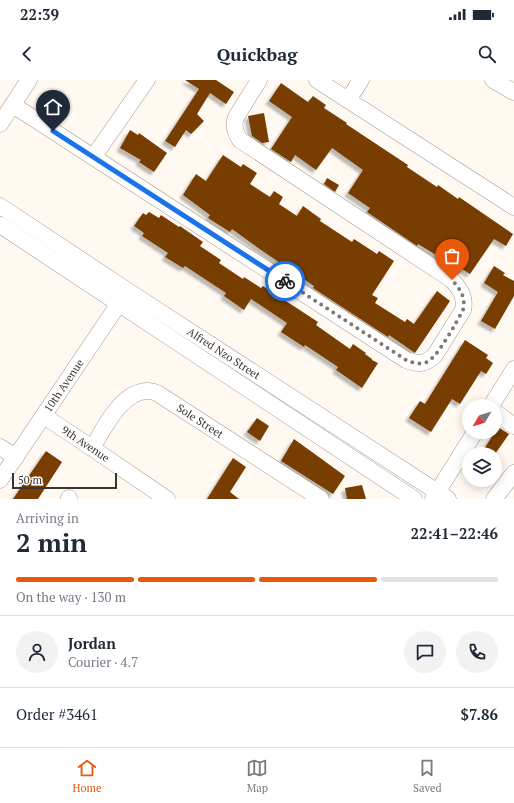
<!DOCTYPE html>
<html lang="en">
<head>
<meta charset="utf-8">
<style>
	:root { --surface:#fff; --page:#f2f2f3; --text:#1f2937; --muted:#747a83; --line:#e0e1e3; --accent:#ea580c }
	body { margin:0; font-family:"PT Serif",serif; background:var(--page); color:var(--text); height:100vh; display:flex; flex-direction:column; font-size:15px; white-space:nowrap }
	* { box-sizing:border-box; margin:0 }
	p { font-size:13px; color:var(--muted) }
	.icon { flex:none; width:22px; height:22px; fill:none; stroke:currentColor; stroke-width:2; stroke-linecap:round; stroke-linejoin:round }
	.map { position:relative; height:419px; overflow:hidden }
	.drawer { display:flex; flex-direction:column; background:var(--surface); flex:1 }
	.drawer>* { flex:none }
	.needle { width:26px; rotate:232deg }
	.tools { position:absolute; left:462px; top:319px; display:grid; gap:8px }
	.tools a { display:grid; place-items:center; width:40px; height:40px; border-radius:50%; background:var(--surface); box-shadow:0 2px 10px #0003; font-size:20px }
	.scale { position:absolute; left:12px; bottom:10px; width:105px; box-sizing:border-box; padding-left:4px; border:2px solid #38342f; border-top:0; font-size:11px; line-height:14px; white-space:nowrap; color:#38342f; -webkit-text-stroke:3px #fff; paint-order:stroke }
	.pin { position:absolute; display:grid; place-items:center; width:34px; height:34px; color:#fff; margin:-41px -17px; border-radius:50% 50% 50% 0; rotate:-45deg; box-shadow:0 0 4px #0007 }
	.pin .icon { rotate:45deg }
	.courier { position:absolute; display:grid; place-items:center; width:40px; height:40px; margin:-20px; border:3px solid #1a73e8; border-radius:50%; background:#fff; color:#222; box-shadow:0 1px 5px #0007 }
	.overview em { font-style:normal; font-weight:600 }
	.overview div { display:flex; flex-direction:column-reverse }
	.overview { display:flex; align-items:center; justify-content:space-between; height:68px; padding:0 16px }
	h1 { font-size:26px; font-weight:600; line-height:30px }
	.bar { display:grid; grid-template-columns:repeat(4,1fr); gap:6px 4px; align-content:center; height:48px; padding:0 16px }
	.bar i { height:5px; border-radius:3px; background:var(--line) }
	.bar .active { background:var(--accent) }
	.bar p { grid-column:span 4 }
	.line { display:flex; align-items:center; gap:10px; padding:0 16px; border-top:1px solid var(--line) }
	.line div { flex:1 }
	.round { display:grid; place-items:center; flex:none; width:42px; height:42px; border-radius:21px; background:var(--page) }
	.status { display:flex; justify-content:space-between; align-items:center; height:28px; padding:0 20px; background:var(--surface); direction:ltr }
	.status svg { height:11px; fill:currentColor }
	header { display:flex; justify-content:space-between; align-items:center; height:52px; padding:0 16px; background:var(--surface); font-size:18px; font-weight:600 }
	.menu { display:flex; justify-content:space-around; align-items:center; height:56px; border-top:1px solid var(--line); background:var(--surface); font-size:11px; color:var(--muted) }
	.menu a { display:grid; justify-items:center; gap:2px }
	.menu .active { color:var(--accent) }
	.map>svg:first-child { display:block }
</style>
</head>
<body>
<div class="status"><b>22:39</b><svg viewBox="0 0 49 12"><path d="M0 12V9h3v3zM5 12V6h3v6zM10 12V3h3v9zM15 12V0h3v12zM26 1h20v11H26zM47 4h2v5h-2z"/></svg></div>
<header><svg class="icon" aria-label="back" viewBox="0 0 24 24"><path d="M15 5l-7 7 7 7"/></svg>Quickbag<svg class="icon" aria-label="search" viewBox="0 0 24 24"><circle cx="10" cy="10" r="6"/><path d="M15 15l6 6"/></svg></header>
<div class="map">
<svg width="514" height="419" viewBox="0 0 514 419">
	<defs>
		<filter id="shadow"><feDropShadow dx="-3.5" dy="3.5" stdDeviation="1" flood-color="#0004"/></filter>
	</defs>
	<rect width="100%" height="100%" fill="#fff9f2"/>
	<path fill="#783c00" filter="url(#shadow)" d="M185 0H216L234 12 226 24 210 13 197 34 204 41 191 54 186 50 175 67 165 61 199 9Z
		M281 3 308 22 313 16 326 25 324 28 347 43 346 44 408 85 407 87 437 107 438 105 458 119 459 117 513 154 506 166 494 159 470 194 462 189 459 193 444 183 446 181 418 164 417 166 367 132 370 128 348 113 363 90 332 68 316 90 295 75 291 82 271 69 292 37 269 21Z
		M264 33 269 62 262 63 252 56 248 36Z
		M130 50 138 55 139 53 167 73 154 92 139 82 141 80 120 68Z
		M223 75 241 87 243 84 257 93 250 104 270 117 274 111 283 117 279 124 297 136 303 126 321 139 320 141 352 162 354 159 377 174 379 171 394 181 372 215 378 218 375 223 405 242 407 239 414 244 437 211 450 221 415 273 389 255 388 257 313 208 314 206 261 170 232 149 230 152 208 138 210 135 183 115 196 94 206 101Z
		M327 98 339 105 335 112 324 104Z
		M149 132 159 138 161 135 179 147 180 146 203 162 200 166 221 180 219 183 243 199 244 197 261 208 263 206 318 242 316 245 350 269 353 264 366 273 365 274 372 279V280L378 283 362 308 336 290 338 287 305 265 304 267 281 252 287 243 251 219 244 230 224 216 226 213 185 186 183 188 165 177 168 173 142 156 144 153 134 146 143 133 146 135Z
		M494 186 505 193 503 195 514 201V216L495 249 481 241 498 212 484 203Z
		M465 260 488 275 486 278 493 283 486 294 481 291 460 324 452 319 431 352 409 338 420 321 425 324Z
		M257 338 269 346 260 361 247 352Z
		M498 347 509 354 495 374H481Z
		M294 359 345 396 333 414 281 381Z
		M46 371 62 382 38 419H13Z
		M233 378 246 387 230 412 239 419H207Z
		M362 405 366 419H347L345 408Z"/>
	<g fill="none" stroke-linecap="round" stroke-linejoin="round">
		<defs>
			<g id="minor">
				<path d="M317 0 514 127"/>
				<path d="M493 0 514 12"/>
				<path d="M348 20 361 0"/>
				<path d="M13 25 406 280C418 285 426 284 435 275L463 230C466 217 460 209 452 200L240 60C235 52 233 46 236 37L259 0"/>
				<path d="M0 44 29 0"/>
				<path d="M94 76 147 0"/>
				<path id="s1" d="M0 126 128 211 448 419"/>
				<path d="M0 145 414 419"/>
				<path d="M491 326 514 289"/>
				<path d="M495 332 514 346"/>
				<path id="s2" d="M44 336 92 368 167 419"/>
				<path d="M0 367 16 377"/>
				<path id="s3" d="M92 368C104 349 121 311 148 311 151 311 155 312 157 313L321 419"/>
				<path id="s4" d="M0 400 124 216"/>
				<path d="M69 419V418"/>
				<path d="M433 419 475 352"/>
				<path d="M494 419 514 393"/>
			</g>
		</defs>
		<use href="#minor" stroke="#a49b90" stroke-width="17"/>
		<use href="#minor" stroke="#fff" stroke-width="16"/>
	</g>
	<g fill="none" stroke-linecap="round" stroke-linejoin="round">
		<path stroke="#7e7973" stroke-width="4" stroke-dasharray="0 7.2" d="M285 201 406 280C413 283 420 285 427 282 438 277 457 241 463 230 466 217 460 209 452 200"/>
		<path stroke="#1a73e8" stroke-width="5" d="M53 51 285 201"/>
	</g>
	<g text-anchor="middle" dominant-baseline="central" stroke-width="4" stroke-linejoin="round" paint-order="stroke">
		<g font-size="11" fill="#38342f" stroke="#fff">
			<text stroke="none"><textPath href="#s1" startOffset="268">Alfred Nzo Street</textPath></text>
			<text stroke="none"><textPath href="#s4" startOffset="114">10th Avenue</textPath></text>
			<text stroke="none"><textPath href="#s3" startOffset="144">Sole Street</textPath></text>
			<text stroke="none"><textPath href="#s2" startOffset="50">9th Avenue</textPath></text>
		</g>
	</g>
</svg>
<div class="tools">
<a><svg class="needle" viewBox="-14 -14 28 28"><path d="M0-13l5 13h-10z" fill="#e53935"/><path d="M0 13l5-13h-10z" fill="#747a83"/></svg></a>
<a><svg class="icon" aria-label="layers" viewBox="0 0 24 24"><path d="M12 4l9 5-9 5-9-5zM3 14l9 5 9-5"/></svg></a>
</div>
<div class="scale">50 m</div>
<div class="pin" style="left:452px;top:200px;background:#ea580c"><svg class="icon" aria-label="bag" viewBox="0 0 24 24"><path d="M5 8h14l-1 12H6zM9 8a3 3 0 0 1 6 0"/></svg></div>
<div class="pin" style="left:53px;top:51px;background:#1f2937"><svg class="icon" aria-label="home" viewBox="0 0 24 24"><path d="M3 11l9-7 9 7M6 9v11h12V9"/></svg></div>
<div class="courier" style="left:285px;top:201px"><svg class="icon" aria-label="bike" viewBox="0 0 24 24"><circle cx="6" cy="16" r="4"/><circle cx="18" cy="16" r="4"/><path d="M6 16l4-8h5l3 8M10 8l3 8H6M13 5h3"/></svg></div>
</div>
<section class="drawer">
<div class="overview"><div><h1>2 min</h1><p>Arriving in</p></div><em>22:41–22:46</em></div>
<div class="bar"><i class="active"></i><i class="active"></i><i class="active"></i><i></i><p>On the way · 130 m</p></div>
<div class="line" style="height:72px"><a class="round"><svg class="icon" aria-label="person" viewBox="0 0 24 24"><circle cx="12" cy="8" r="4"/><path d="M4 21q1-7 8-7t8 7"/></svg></a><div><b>Jordan</b><p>Courier · 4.7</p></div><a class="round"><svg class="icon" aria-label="chat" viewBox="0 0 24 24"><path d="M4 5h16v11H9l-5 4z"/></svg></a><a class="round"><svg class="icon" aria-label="phone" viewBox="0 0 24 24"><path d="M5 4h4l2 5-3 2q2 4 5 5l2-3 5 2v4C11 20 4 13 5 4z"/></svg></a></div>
<div class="line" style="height:52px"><div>Order #3461</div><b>$7.86</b></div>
</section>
<nav class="menu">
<a class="active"><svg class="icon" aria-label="home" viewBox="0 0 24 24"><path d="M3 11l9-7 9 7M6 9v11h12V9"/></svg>Home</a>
<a><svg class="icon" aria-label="map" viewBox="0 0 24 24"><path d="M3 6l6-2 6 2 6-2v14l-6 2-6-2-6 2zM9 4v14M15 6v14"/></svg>Map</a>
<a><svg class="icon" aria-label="saved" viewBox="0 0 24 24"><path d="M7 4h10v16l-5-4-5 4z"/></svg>Saved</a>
</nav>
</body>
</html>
